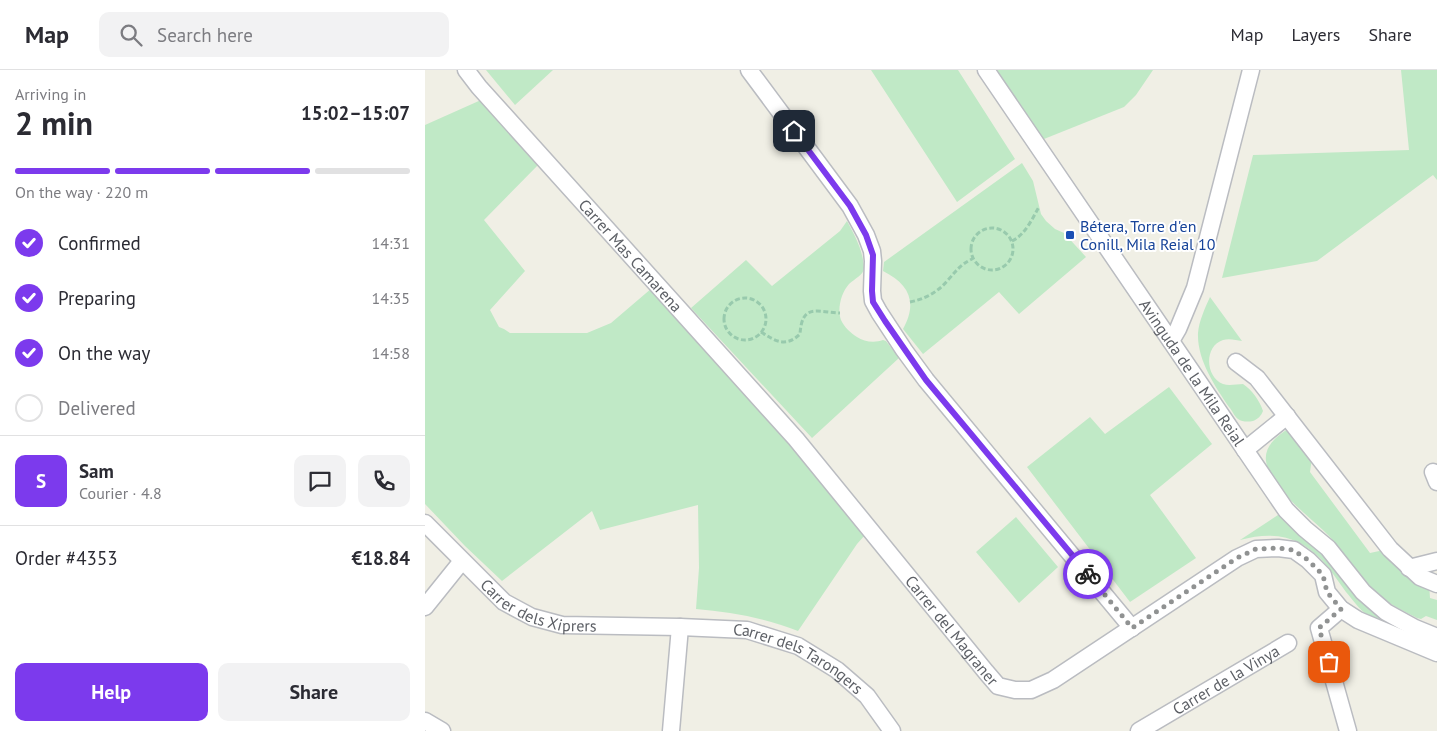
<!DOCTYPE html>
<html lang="en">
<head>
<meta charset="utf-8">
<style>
	:root { --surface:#fff; --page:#f2f2f3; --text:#2b2b33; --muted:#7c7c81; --line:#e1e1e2; --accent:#7c3aed }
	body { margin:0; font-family:"PT Sans",sans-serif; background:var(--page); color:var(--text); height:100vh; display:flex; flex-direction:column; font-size:19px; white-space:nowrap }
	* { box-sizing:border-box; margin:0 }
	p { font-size:16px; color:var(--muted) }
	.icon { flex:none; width:28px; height:28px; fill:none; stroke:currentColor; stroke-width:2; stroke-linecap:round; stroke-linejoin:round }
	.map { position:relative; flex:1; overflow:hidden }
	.details { display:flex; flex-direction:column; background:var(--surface); width:425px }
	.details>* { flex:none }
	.pin { position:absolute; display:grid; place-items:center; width:42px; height:42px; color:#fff; margin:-21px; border-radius:10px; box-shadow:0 2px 8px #0006 }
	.courier { position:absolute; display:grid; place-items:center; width:50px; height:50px; margin:-25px; border:4px solid #7c3aed; border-radius:50%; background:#fff; color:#222; box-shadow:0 1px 6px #0007 }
	.headline em { font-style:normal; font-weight:700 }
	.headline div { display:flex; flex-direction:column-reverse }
	.headline { display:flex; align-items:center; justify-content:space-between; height:85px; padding:0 15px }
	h1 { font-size:32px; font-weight:700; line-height:38px }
	.bar { display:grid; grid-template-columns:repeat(4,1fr); gap:8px 5px; align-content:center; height:60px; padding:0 15px }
	.bar i { height:6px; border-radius:4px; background:var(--line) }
	.bar .selected { background:var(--accent) }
	.bar p { grid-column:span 4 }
	.line { display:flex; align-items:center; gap:12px; padding:0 15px; border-top:1px solid var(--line) }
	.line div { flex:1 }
	.round { display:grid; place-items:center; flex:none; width:52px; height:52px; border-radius:10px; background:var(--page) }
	ol { padding:0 15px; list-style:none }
	li { display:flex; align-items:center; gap:15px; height:55px }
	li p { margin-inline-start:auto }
	li .icon { padding:5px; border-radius:50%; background:var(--accent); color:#fff; stroke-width:4 }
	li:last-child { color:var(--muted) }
	li i { width:28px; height:28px; border:2px solid var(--line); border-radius:50% }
	.button { display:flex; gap:10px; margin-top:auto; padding:10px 15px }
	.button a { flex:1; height:58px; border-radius:10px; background:var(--accent); color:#fff; font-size:20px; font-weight:700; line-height:58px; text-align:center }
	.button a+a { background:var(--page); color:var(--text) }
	header { display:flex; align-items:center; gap:30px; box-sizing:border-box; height:70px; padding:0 25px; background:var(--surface); border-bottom:1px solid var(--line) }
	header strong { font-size:24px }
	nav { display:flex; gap:28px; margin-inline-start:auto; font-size:18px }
	.search { width:350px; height:45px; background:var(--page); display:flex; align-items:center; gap:12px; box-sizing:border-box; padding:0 18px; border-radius:10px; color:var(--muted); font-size:19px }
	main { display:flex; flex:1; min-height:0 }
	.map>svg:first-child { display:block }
</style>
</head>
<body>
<header>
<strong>Map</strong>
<div class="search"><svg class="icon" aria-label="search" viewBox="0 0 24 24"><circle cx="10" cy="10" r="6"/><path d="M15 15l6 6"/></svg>Search here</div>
<nav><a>Map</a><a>Layers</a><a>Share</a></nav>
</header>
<main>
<section class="details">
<div class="headline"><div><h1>2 min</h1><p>Arriving in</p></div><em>15:02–15:07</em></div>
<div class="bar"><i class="selected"></i><i class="selected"></i><i class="selected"></i><i></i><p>On the way · 220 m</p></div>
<ol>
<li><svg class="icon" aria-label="check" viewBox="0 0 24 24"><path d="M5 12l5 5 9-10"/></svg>Confirmed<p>14:31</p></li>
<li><svg class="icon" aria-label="check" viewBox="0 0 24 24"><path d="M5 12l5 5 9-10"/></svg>Preparing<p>14:35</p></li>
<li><svg class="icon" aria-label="check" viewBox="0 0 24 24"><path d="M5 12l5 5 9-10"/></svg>On the way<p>14:58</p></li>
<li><i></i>Delivered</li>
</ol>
<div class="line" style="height:90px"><b class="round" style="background:var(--accent);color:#fff">S</b><div><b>Sam</b><p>Courier · 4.8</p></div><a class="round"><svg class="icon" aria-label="chat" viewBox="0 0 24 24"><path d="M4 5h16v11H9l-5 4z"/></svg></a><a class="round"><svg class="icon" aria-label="phone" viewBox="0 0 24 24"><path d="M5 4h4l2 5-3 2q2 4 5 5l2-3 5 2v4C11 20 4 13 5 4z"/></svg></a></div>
<div class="line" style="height:65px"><div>Order #4353</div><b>€18.84</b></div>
<div class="button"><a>Help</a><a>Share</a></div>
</section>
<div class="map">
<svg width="1012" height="661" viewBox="0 0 1012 661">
	<rect width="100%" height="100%" fill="#f0efe5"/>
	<path fill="#c0e9c6" d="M61 0H128L90 35Z
		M446 0H533L590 89 532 132Z
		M572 0H728L711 25 699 37 614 71 594 35Z
		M976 0H1012V110L1008 105 892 191 797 208 828 85 984 80Z
		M56 30 114 94 59 150 100 201 65 240 74 257 79 259 85 263H162L186 253 227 218 332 330 440 465 432 474 373 561C341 548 305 542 271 539L274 498 273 435 175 460 167 441 77 511 40 476 0 434V55Z
		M597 93 608 111 616 144 621 151 630 159 639 163 661 187 594 244 574 222 498 284 478 259C493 232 484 214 458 201L459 192Z
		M422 151C430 166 438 180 439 198 439 205 429 209 424 214 416 223 412 239 416 250 419 257 426 263 432 267 439 272 450 273 458 270L461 271 474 288 387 368 266 238 321 190 347 216 415 161Z
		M785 227 817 271C811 270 804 268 798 270 779 276 780 307 798 314 804 316 812 314 818 314 827 320 835 331 838 341 836 346 833 349 828 351 823 352 817 352 813 349 809 346 807 340 804 337 790 316 772 290 773 263 774 251 780 238 785 227Z
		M744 317 787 374 725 425 771 488 705 532 602 397 665 347 680 364Z
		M863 359 887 388 885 402 945 483 959 480C974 502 980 505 1004 514L1005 528 1012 530V550L1001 546 996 549 992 548C981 542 969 537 959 529 936 511 924 487 904 466 886 447 844 418 841 391 839 376 852 366 863 359Z
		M856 443 995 566C978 560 956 556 942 545 934 539 928 530 921 522 915 514 909 505 903 497 878 467 852 460 815 470Z
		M591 447 633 497 594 533 551 482Z"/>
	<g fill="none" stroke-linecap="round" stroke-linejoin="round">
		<defs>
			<g id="minor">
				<path id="s1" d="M41 0 54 17 371 369 561 602 573 616 590 620H606L628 610 812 488 831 479 853 478 869 480 883 490 898 505 902 522 916 539 933 550 1012 583"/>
				<path d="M324 0 425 136 441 165 447 181 448 191 447 221 448 231 454 242 479 280 501 310 707 558"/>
				<path id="s2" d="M561 0 861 440 880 459 903 478 938 522 961 542 990 558 1012 567"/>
				<path d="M746 271 753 259 770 218 826 0"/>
				<path d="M811 292 832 308 965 479 995 507 1012 514"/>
				<path d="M820 380 862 346"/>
				<path d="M1008 402 1012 412"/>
				<path id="s3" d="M0 453 79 532 107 547 137 555 255 557 322 560 373 576 412 600 442 626 467 661"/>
				<path d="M984 498 1012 491"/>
				<path d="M0 537 37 491"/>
				<path d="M916 539 894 558 923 661"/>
				<path d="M0 651 17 661"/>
				<path d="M246 661 255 557"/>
				<path id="s4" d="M714 661 863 573"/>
			</g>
		</defs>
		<use href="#minor" stroke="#babcc1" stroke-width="19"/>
		<path stroke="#98caad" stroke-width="3" stroke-dasharray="5 2.5" stroke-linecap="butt" d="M546 179a21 21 0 1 1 42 0a21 21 0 1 1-42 0Z
			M587 171C600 165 607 149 614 137
			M299 249a21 21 0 1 1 42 0a21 21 0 1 1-42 0Z
			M485 232C500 229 513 222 523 210 532 200 535 195 547 189
			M336 262C350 271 361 278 375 264 377 233 392 242 415 243"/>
		<use href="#minor" stroke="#fff" stroke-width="16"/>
	</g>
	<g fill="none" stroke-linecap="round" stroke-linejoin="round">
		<path stroke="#909292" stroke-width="5" stroke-dasharray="0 9" d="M663 504 707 558 812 488 831 479 853 478 868 480 883 490 898 505 902 522 916 539 894 558 904 592"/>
		<path stroke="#7c3aed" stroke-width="6" d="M369 61 425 136 441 165 448 185 447 221 448 232 460 251 501 310 663 504"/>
	</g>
	<rect fill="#1a4fb4" stroke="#fff" stroke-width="2" x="640" y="160" width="10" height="10" rx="2.5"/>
	<g text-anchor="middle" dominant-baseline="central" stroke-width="4" stroke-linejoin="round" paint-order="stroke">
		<g font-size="16" fill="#164399" stroke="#fff" text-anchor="start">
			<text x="655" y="156">Bétera, Torre d'en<tspan x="655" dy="18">Conill, Mila Reial 10</tspan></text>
		</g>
		<g font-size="16" fill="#5d6066" stroke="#fff">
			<text stroke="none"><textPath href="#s1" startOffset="248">Carrer Mas Camarena</textPath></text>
			<text stroke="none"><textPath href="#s2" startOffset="366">Avinguda de la Mila Reial</textPath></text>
			<text stroke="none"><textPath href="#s3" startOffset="146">Carrer dels Xiprers</textPath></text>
			<text stroke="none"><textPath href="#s1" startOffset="742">Carrer del Magraner</textPath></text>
			<text stroke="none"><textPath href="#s3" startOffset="418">Carrer dels Tarongers</textPath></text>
			<text stroke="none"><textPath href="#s4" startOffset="101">Carrer de la Vinya</textPath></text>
		</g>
	</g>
</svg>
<div class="pin" style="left:904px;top:592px;background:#ea580c"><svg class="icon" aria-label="bag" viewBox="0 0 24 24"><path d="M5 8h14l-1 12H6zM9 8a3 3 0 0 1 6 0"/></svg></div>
<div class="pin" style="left:369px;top:61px;background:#1f2937"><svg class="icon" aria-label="home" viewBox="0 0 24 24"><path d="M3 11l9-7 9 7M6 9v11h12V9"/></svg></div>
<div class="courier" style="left:663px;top:504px"><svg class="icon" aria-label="bike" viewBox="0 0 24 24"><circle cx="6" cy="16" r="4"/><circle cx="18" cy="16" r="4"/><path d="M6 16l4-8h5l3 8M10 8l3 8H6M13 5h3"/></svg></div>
</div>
</main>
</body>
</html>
